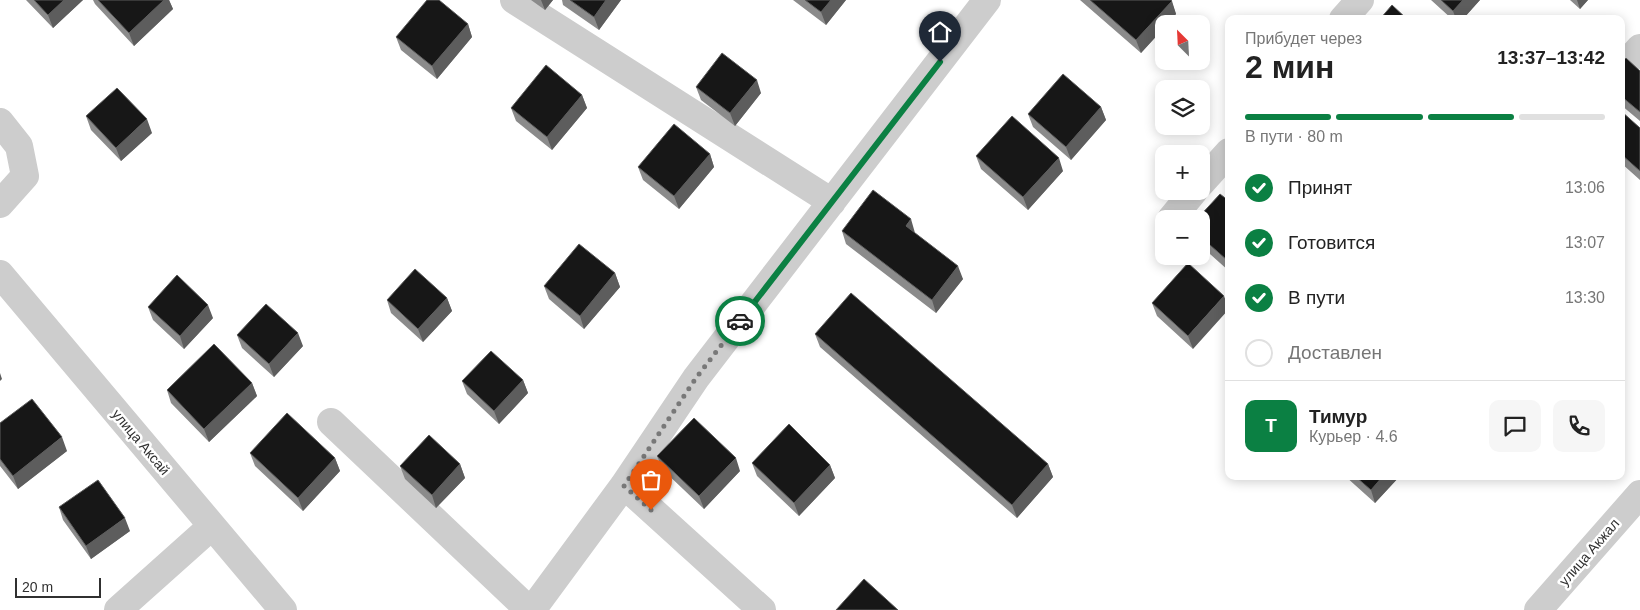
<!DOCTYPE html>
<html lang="ru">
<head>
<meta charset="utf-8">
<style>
	:root { --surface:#fff; --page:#f6f6f6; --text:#222; --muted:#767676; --line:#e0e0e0; --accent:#0b8043 }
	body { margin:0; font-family:Arial,sans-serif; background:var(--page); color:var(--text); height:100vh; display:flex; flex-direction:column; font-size:19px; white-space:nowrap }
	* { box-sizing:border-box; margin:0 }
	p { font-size:16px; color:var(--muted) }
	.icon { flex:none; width:28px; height:28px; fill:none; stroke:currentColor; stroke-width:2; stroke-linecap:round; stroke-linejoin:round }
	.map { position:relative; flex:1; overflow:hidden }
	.panel { position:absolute; left:1225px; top:15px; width:400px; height:465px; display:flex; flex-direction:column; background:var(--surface); border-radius:10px; box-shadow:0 2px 12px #0003 }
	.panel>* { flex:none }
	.needle { width:32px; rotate:336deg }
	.fabs { position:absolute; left:1155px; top:15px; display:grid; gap:10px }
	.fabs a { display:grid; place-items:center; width:55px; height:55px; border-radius:10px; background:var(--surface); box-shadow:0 2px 12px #0003; font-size:25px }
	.scale { position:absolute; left:15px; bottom:12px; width:86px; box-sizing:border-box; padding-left:5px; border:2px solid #303030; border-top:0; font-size:14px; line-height:18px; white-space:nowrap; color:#303030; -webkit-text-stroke:4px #fff; paint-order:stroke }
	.pin { position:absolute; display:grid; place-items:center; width:42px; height:42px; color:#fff; margin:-51px -21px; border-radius:50% 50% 50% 0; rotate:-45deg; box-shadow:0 0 5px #0007 }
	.pin .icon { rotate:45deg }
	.courier { position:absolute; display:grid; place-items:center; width:50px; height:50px; margin:-25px; border:4px solid #0b8043; border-radius:50%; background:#fff; color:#222; box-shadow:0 1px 6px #0007 }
	.summary em { font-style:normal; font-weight:600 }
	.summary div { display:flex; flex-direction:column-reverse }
	.summary { display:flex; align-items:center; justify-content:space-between; height:85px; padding:0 20px }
	h1 { font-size:32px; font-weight:600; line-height:38px }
	.bar { display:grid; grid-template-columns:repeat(4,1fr); gap:8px 5px; align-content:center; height:60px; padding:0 20px }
	.bar i { height:6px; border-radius:4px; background:var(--line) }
	.bar .active { background:var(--accent) }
	.bar p { grid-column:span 4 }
	.line { display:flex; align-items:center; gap:12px; padding:0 20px; border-top:1px solid var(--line) }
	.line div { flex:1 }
	.round { display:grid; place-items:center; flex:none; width:52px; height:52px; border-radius:10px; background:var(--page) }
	ol { padding:0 20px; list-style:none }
	li { display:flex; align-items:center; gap:15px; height:55px }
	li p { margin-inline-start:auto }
	li .icon { padding:5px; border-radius:50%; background:var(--accent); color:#fff; stroke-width:4 }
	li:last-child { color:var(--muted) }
	li i { width:28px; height:28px; border:2px solid var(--line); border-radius:50% }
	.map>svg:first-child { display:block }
</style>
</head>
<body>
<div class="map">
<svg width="1640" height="610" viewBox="0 0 1640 610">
	<rect width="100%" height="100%" fill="#fff"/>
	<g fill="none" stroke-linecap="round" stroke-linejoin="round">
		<path stroke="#cdcdcd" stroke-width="28" d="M514 0 832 202
			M1343 19 1360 0
			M1621 69 1640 48
			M0 122 19 146 25 176 0 204
			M1201 183 1229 152
			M1171 219 1194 191
			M0 274 283 610
			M331 422 529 610
			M624 485 762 610
			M118 610 212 526
			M532 610 624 485 696 378 987 0
			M1538 610 1640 494"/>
	</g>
	<path fill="#8b8b8b" d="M26 0H83L53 28Z
		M93 0H169L173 9 134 46 95 4Z
		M531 0H553L545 10Z
		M562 0H621L599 30 563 5Z
		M793 0H846L826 25Z
		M1080 0H1171L1176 14 1141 53Z
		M1431 0H1480L1463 19H1452Z
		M1570 0H1588L1580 9Z
		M468 24 472 37 437 79 401 50 396 37Z
		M1621 63 1640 71V121L1621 105Z
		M696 87 761 93 735 126 701 100Z
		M582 95 587 108 552 150 516 121 511 108Z
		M1101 107 1106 120 1071 160 1033 127 1028 114Z
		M1621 111 1640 128V180L1621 163Z
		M86 116 152 133 121 161 91 130Z
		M710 154 714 167 679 209 643 180 638 167Z
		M976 156 1063 171 1028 210 981 169Z
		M1229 201V271L1201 246V219Z
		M842 231 915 233 963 279 936 313 846 244Z
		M1188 263 1193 349 1157 316 1152 303Z
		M615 273 620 287 584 329 549 299 544 286Z
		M447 298 452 311 423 342 391 313 387 300Z
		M148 307 213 318 184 349 153 320Z
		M815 334 1048 464 1053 477 1017 518 820 347Z
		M237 335 303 346 274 377 242 348Z
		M523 380 528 393 499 424 467 394 462 381Z
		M252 383 257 396 209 442 171 403 167 390Z
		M0 423 67 451 18 489 0 466Z
		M250 453 335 458 340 471 303 511 255 466Z
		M657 456 740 471 704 509 662 469Z
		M752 463 830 465 835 478 799 516 757 476Z
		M460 464 465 478 436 508 405 479 400 466Z
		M1345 476H1400L1375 503Z
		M59 507 130 531 91 559 63 520Z"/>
	<path fill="#5d5d5d" d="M64 0H83L53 28 48 15Z
		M164 0H169L173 9 134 46 129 33Z
		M541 0H553L545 10Z
		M606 0H621L599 30 594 17Z
		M831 0H846L826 25 821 12Z
		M1463 0H1480L1463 19H1456L1453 11Z
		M1577 0H1588L1580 9Z
		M1172 1 1176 14 1168 24H1164V28L1141 53 1136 40Z
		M468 24 472 37 437 79 432 66Z
		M757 80 761 93 735 126 730 113Z
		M582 95 587 108 552 150 547 137Z
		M1101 107 1106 120 1071 160 1066 147Z
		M147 119 152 133 121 161 116 148Z
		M710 154 714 167 679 209 674 196Z
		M1059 158 1063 171 1028 210 1023 197Z
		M911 219 915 233 910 239 906 226Z
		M958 266 963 279 936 313 932 300Z
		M615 273 620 287 584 329 580 316Z
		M1224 296 1229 309 1193 349 1188 336Z
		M447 298 452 311 423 342 418 329Z
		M208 305 213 318 184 349 180 336Z
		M298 333 303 346 274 377 269 364Z
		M0 373 2 379 0 381Z
		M523 380 528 393 499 424 494 411Z
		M252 383 257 396 209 442 204 429Z
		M62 437 67 451 18 489 13 476Z
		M335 458 340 471 303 511 298 498Z
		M736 458 740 471 704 509 699 496Z
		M460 464 465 478 436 508 432 495Z
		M1048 464 1053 477 1017 518 1012 505Z
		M830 465 835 478 799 516 794 503Z
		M1383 476H1400L1375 503 1371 490Z
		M125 518 130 531 91 559 86 546Z"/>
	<path fill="#171717" stroke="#5d5d5d" d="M34 0H64L48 15Z
		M98 0H164L129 33Z
		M427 0H439L468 24 432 66 396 37Z
		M570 0H606L594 17Z
		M805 0H831L821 12Z
		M1090 0H1171L1172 1 1136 40Z
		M1441 0H1463L1453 11Z
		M1392 5 1407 19H1380Z
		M722 53 757 80 730 113 696 87Z
		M1626 58 1640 71V112L1621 96V63Z
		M546 65 582 95 547 137 511 108Z
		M1063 74 1101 107 1066 147 1028 114Z
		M117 88 147 119 116 148 86 116Z
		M1621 111 1640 128V171L1621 154Z
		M1012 116 1059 158 1023 197 976 156Z
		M674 124 710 154 674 196 638 167Z
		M873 190 911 219 906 226 958 266 932 300 842 231Z
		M1220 194 1229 201V258L1227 260 1201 237V219H1197Z
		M579 244 615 273 580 316 544 286Z
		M1188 263 1224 296 1188 336 1152 303Z
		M415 269 447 298 418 329 387 300Z
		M177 275 208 305 180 336 148 307Z
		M851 293 1048 464 1012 505 815 334Z
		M266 304 298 333 269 364 237 335Z
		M214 344 252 383 204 429 167 390Z
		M491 351 523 380 494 411 462 381Z
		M32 399 62 437 13 476 0 459V423Z
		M287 413 335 458 298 498 250 453Z
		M694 418 736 458 699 496 657 456Z
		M789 424 830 465 794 503 752 463Z
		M429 435 460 464 432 495 400 466Z
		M1355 476H1383L1371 490Z
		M98 480 125 518 86 546 59 507Z
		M864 579 898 610H836Z"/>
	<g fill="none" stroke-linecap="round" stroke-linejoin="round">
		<path stroke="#787878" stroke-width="5" stroke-dasharray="0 9" d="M651 510 624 486 696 378 740 321"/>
		<path stroke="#0b8043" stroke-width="6" d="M740 321 940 62"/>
	</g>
	<g text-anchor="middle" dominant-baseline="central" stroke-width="5" stroke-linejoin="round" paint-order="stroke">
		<g font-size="14" fill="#303030" stroke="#fff">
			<text transform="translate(141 442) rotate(50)">улица Аксай</text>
			<text transform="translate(1589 552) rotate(-49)">улица Акжал</text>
		</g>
	</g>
</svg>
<div class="fabs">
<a><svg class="needle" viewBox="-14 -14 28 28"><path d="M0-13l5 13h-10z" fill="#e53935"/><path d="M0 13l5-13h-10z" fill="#767676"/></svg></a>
<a><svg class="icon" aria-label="layers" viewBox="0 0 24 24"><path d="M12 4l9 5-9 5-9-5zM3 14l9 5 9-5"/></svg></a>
<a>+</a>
<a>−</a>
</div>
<div class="scale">20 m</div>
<div class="pin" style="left:651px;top:510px;background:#ea580c"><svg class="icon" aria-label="bag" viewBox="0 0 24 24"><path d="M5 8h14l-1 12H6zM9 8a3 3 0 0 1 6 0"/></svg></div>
<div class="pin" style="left:940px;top:62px;background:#1f2937"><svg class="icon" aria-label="home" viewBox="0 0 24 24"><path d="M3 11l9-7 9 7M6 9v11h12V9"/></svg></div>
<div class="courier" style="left:740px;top:321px"><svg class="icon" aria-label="car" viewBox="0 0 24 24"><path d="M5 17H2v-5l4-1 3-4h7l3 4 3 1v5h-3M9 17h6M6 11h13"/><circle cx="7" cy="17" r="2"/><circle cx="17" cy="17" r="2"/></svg></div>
<section class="panel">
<div class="summary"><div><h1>2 мин</h1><p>Прибудет через</p></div><em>13:37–13:42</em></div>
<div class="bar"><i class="active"></i><i class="active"></i><i class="active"></i><i></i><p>В пути · 80 m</p></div>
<ol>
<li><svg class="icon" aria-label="check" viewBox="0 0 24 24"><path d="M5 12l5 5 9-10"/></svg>Принят<p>13:06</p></li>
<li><svg class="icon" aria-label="check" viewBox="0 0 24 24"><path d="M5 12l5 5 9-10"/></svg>Готовится<p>13:07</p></li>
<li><svg class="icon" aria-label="check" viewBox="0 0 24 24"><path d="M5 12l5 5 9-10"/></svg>В пути<p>13:30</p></li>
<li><i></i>Доставлен</li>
</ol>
<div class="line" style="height:90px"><b class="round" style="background:var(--accent);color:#fff">Т</b><div><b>Тимур</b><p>Курьер · 4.6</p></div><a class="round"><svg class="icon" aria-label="chat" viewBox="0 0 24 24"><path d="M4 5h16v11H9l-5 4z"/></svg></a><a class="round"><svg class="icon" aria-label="phone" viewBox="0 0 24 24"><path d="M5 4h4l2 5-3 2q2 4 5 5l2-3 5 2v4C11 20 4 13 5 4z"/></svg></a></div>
</section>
</div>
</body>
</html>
